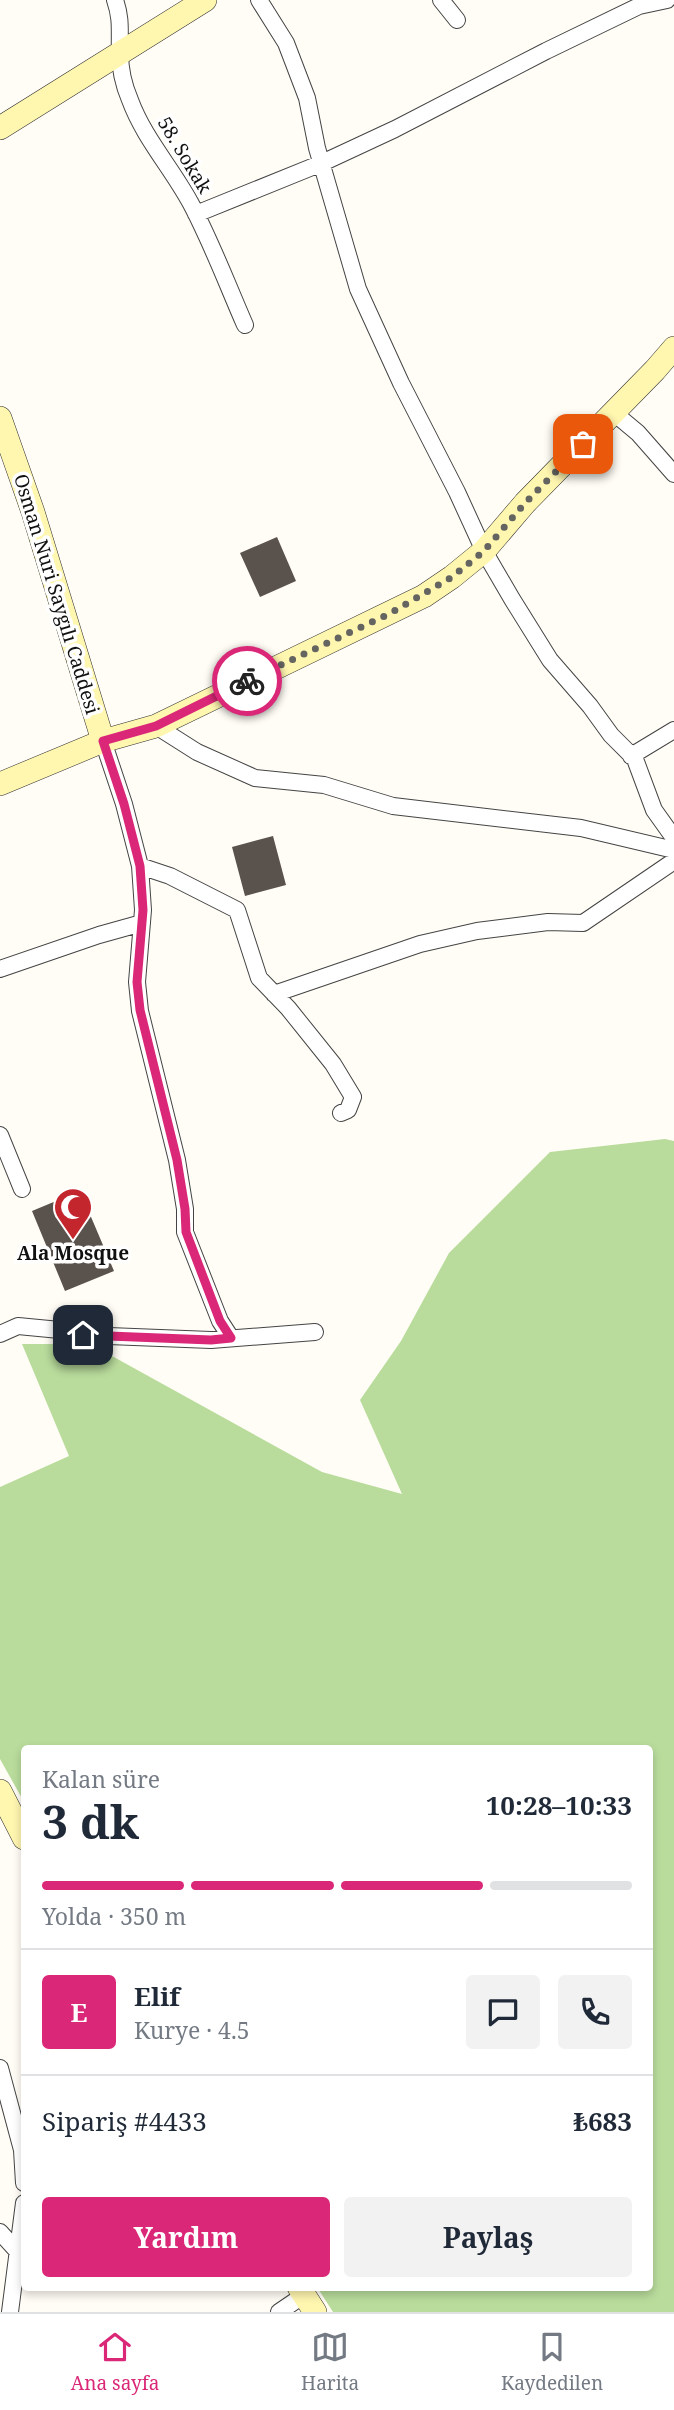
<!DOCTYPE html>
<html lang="tr">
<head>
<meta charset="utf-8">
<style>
	:root { --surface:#fff; --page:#f2f2f3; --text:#1f2937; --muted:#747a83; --line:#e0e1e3; --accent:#db2777 }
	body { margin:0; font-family:"Noto Serif",serif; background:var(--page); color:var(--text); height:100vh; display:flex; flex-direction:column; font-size:26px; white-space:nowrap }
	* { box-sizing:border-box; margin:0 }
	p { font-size:23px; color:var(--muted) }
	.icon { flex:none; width:38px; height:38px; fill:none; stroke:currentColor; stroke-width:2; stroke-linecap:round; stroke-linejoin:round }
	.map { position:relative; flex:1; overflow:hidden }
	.panel { position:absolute; left:21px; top:1745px; width:632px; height:546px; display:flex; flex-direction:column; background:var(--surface); border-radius:7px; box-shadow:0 4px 10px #0003 }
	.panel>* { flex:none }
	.pin { position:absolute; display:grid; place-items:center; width:60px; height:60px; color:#fff; margin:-30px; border-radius:14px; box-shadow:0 4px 10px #0006 }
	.courier { position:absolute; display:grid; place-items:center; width:70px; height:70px; margin:-35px; border:5px solid #db2777; border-radius:50%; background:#fff; color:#222; box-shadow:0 2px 9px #0007 }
	.overview em { font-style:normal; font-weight:700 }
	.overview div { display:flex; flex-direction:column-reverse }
	.overview { display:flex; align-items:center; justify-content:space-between; height:119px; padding:0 21px }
	h1 { font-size:46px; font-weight:700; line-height:52px }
	.bar { display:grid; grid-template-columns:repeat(4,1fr); gap:10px 7px; align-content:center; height:84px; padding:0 21px }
	.bar i { height:9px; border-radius:5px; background:var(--line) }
	.bar .active { background:var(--accent) }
	.bar p { grid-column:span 4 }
	.line { display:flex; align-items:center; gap:18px; padding:0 21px; border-top:2px solid var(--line) }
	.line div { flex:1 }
	.round { display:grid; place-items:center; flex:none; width:74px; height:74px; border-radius:7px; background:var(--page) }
	.primary-button { display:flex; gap:14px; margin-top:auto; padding:14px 21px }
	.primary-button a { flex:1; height:80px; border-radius:7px; background:var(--accent); color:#fff; font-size:28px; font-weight:700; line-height:80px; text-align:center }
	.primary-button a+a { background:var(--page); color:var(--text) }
	.tabs { display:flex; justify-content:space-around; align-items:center; height:98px; border-top:2px solid var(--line); background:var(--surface); font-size:19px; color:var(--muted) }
	.tabs a { display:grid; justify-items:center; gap:4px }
	.tabs .active { color:var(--accent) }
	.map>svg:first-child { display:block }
</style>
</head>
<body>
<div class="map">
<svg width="674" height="2312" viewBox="0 0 674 2312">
	<rect width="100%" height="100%" fill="#fffdf5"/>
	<path fill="#b9dc9c" d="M665 1139 674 1141V2312H333L317 2287H649V1748H24V1802L0 1759V1487L69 1456 22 1344H54L112 1356 322 1472 402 1494 360 1400 401 1341 449 1253 550 1152Z"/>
	<path fill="#5a524d" d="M277 537 296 581 260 597 240 553Z
		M273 836 286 885 245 896 232 847Z
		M80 1191 114 1271 65 1291 32 1211Z"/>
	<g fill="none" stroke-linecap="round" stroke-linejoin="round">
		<defs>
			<path id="street" d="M115 0C122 20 119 32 120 53 120 68 124 86 130 100 144 138 171 167 190 202 211 241 227 284 245 325
				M259 0 286 43 307 98 317 148 358 289 401 383 457 492 484 551 512 599 550 660 590 706 611 735 635 759 654 810 674 838
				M441 0 457 20
				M196 214 322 163 395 129 546 51 639 6 667 0
				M614 413 638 433 674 474
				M156 726 197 752 255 778 324 785 393 806 581 828 674 850
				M103 741 124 804 140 866 143 910 137 982 140 1011 177 1160 185 1209V1232L220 1321 231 1338
				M631 756 674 730
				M140 866 170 876 237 910 259 978 288 1008 333 1064 353 1097 348 1110 341 1113
				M0 969 99 935 142 923
				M274 994 420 944 477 931 548 922 583 923 674 861
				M0 1135 22 1189
				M0 1334 18 1326 70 1331 83 1335 211 1340 315 1332
				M0 2068 22 2150 24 2183
				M0 2232 18 2252
				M10 2312 24 2203
				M279 2312 304 2295"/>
			<path id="secondary" d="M0 128 205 0
				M0 418 33 512 103 741
				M0 784 103 741 156 726 424 596 452 577 484 551 525 503 655 370 674 348
				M0 1791 24 1838
				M299 2287 315 2312"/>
		</defs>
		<use href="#street" stroke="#444" stroke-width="18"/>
		<use href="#secondary" stroke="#333" stroke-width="24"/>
		<use href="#street" stroke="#fff" stroke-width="16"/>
		<use href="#secondary" stroke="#fff6b0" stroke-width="23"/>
	</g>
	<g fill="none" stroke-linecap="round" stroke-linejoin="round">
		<path stroke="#646461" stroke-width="7" stroke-dasharray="0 12.6" d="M247 681 389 614 452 577 484 551 525 503 583 444"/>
		<path stroke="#db2777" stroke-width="9" d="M83 1335 211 1340 231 1338 220 1321 186 1232 185 1209 177 1160 140 1010 137 982 143 910 140 866 124 804 103 741 156 726 247 681"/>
	</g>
	<defs>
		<symbol id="mosque-pin" viewBox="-11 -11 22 30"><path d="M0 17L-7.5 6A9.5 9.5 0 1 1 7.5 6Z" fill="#c4262e" stroke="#fff"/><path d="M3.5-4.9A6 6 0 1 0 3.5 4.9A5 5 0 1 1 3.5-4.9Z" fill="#fff"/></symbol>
	</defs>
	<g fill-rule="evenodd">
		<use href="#mosque-pin" x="51" y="1185" width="44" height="60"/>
	</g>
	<g text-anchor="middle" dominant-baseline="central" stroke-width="7" stroke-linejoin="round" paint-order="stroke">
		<g font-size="19" fill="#111" stroke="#fff">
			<text transform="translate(185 155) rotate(59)">58. Sokak</text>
			<text transform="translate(57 594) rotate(73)">Osman Nuri Saygılı Caddesi</text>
		</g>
		<g font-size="19" font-weight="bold" fill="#111" stroke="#fff">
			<text x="73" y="1253">Ala Mosque</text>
		</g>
	</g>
</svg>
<div class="pin" style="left:583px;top:444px;background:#ea580c"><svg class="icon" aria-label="bag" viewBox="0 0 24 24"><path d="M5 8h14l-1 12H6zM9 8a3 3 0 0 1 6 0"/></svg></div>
<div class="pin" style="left:83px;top:1335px;background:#1f2937"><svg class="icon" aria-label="home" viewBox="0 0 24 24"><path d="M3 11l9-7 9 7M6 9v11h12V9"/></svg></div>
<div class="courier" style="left:247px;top:681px"><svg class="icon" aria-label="bike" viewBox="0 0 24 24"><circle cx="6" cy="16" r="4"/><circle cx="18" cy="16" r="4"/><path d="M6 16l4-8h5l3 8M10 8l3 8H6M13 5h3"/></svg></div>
<section class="panel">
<div class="overview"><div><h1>3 dk</h1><p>Kalan süre</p></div><em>10:28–10:33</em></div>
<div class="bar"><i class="active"></i><i class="active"></i><i class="active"></i><i></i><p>Yolda · 350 m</p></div>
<div class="line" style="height:126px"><b class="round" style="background:var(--accent);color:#fff">E</b><div><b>Elif</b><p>Kurye · 4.5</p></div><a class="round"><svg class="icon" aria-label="chat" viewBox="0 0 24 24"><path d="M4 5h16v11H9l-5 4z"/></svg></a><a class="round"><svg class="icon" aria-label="phone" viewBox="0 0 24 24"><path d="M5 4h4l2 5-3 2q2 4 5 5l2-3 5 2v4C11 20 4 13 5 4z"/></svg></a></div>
<div class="line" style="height:91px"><div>Sipariş #4433</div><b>₺683</b></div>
<div class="primary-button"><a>Yardım</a><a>Paylaş</a></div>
</section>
</div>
<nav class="tabs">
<a class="active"><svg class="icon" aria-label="home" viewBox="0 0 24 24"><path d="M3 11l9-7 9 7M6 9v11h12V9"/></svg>Ana sayfa</a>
<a><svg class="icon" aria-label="map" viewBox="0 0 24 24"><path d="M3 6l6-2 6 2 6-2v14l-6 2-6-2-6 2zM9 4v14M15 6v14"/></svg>Harita</a>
<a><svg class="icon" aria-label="saved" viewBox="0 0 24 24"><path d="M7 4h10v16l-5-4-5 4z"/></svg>Kaydedilen</a>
</nav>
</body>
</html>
